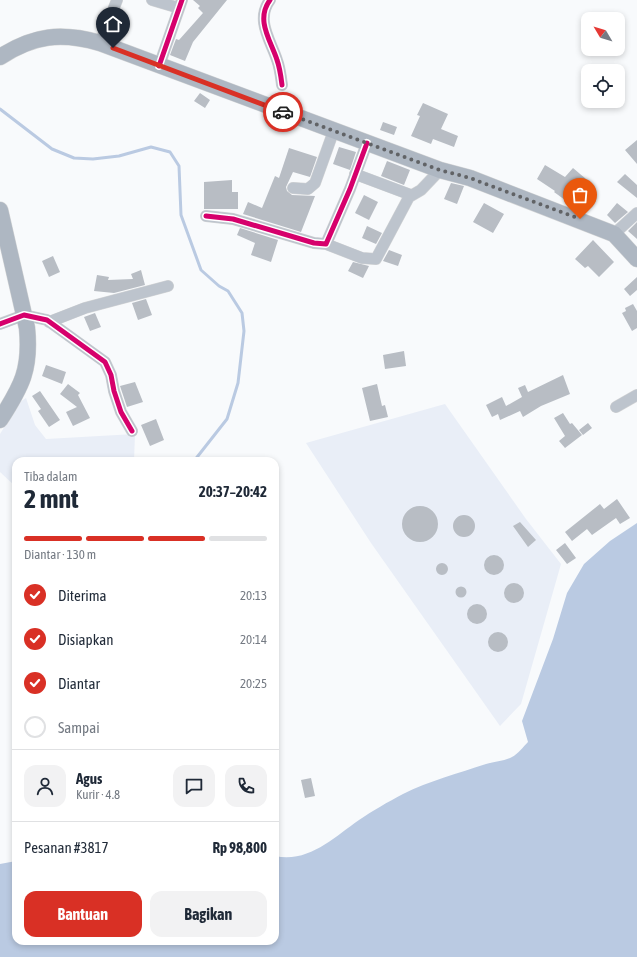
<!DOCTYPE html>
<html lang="id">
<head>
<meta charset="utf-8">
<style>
	:root { --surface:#fff; --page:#f2f2f3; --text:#1f2937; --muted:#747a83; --line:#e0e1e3; --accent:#d93025 }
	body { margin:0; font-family:"Asap Condensed",sans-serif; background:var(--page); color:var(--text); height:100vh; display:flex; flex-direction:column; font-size:15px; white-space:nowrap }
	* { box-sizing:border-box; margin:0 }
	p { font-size:13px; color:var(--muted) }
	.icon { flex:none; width:22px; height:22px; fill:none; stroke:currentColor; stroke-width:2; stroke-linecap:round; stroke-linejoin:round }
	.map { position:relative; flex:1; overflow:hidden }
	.drawer { position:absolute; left:12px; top:457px; width:267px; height:488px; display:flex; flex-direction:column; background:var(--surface); border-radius:12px; box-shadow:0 2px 6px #0003 }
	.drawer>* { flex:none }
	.needle { width:26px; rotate:308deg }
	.controls { position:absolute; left:581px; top:12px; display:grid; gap:8px }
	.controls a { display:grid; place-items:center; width:44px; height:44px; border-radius:8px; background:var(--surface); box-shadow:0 2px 6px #0003; font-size:20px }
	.pin { position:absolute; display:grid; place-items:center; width:34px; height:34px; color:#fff; margin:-41px -17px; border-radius:50% 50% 50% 0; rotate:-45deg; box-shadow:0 0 4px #0007 }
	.pin .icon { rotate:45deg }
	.courier { position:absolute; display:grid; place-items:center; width:40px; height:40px; margin:-20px; border:3px solid #d93025; border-radius:50%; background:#fff; color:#222; box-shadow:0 1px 5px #0007 }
	.head em { font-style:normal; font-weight:700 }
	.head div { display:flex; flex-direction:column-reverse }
	.head { display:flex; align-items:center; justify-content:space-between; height:68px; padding:0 12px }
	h1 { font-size:26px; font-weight:700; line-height:30px }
	.bar { display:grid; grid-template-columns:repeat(4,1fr); gap:6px 4px; align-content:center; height:48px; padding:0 12px }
	.bar i { height:5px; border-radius:3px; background:var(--line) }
	.bar .active { background:var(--accent) }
	.bar p { grid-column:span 4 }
	.line { display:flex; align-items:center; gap:10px; padding:0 12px; border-top:1px solid var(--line) }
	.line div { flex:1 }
	.round { display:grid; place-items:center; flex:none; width:42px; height:42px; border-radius:12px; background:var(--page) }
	ol { padding:0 12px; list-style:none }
	li { display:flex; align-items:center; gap:12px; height:44px }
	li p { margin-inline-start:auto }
	li .icon { padding:4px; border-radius:50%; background:var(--accent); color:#fff; stroke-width:4 }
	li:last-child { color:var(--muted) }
	li i { width:22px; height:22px; border:2px solid var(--line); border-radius:50% }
	.button { display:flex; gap:8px; margin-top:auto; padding:8px 12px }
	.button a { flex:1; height:46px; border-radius:12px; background:var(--accent); color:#fff; font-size:16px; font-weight:700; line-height:46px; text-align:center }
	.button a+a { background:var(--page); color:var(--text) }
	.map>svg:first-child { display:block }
</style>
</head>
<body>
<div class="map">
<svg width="637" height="957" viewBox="0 0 637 957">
	<rect width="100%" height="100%" fill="#f8fafc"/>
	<path fill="#e9eef7" d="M26 398 35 425 46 439 135 434 134 461H16V487L0 472V434L20 402Z
		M445 404 526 519 561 564 521 704 500 726 371 543 306 443Z"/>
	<path fill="#bacae2" d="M637 523V957H0V864L16 861V941H275V856C309 863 333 838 359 820 372 811 388 802 403 794 429 781 459 773 486 764 495 761 504 761 512 757 518 754 523 747 528 742L522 721 553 639 567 593 584 564 610 541Z"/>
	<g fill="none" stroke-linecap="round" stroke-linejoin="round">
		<path stroke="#bacae2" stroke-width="3" d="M0 109 52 149 74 158 93 159 119 156 151 147 170 152 179 166 181 215 201 270 219 286 228 291 242 313 244 331 238 383 227 419 194 461"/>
	</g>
	<path fill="#b8bdc4" d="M193 0H227L193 42 185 61 170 55 176 39 179 40 203 13 198 8 200 6Z
		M200 93 210 100 205 108 194 101Z
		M423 103 448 114 441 129 458 136 454 147 433 139 431 144 411 136 420 116 417 115Z
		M383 122 397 127 394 135 380 130Z
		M637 140V164L625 150Z
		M339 147 356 152 350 170 333 164Z
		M289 148 317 157 310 177 293 172 286 187 287 191 292 195 315 196 301 232 243 214 248 202 262 208 275 176 279 178Z
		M387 161 410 170 404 185 381 176Z
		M545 165 565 177 573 168 586 179 577 190 574 187 565 200 554 192 555 191 537 179Z
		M625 174 637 185V198L617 182Z
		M232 180V192H238V209H204V182Z
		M451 183 464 186 457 204 444 199Z
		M364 195 378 202 369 220 355 213Z
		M484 203 504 214 493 233 473 222Z
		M617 203 628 212 615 223 607 215Z
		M637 222V239L628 231Z
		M367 226 382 233 376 244 362 238Z
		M240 228 278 240 271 262 251 255 255 243 237 235Z
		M593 240 614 262 599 277 588 266 585 268 575 259Z
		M389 250 402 255 398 266 383 261Z
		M53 256 60 272 49 277 42 261Z
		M353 262 369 266 363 278 348 271Z
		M141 270 145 285 114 293 94 291 97 275 109 277 108 280 133 279 131 274Z
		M637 277V290L630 296 624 289Z
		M146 299 152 315 138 320 132 303Z
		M633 304 637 311V328L632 331 622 313 626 311 625 308Z
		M95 313 101 327 90 331 84 317Z
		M404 351 406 366 385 369 383 355Z
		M46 365 66 372 62 384 42 376Z
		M563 375 570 394 541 406 523 417 520 411 500 420 498 414 492 417 486 405 502 397 506 406 522 397 518 388 525 385 528 392Z
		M135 382 143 402 127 407 120 386Z
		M68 384 80 393 78 395 90 418 73 426 66 412 77 407 60 394Z
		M377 384 382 406 385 405 388 417 370 421 362 388Z
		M40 391 60 420 49 427 38 411 41 409 32 396Z
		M563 413 570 424 572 423 582 435 565 448 559 441 565 436 554 418Z
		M156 419 164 440 150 446 141 425Z
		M588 423 592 428 583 435 579 430Z
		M617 499 630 518 620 524 616 518 592 535 587 529 572 541 565 532 600 504 604 509Z
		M402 524a18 18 0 1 1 36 0a18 18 0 1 1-36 0Z
		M453 526a11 11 0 1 1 22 0a11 11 0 1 1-22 0Z
		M520 522 536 540 528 547 513 526Z
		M565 543 576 558 567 564 556 550Z
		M484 565a10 10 0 1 1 20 0a10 10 0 1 1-20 0Z
		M436 569a6 6 0 1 1 12 0a6 6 0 1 1-12 0Z
		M504 593a10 10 0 1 1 20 0a10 10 0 1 1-20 0Z
		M455.5 592a5.5 5.5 0 1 1 11 0a5.5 5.5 0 1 1-11 0Z
		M467 614a10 10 0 1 1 20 0a10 10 0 1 1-20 0Z
		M488 642a10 10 0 1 1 20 0a10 10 0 1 1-20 0Z
		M311 778 315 796 305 798 301 780Z"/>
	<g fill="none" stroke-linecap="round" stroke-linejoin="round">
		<defs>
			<path id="minor" d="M152 0 179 8
				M270 0C255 20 271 41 277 60 280 68 281 77 282 85
				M100 43 117 0
				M159 66 182 0
				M355 174 411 195
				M293 188 308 189 315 183 334 130
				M206 216 233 219 314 243 326 244 350 189 367 143
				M614 234 637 213
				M326 244 362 258 376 259 409 197 421 190 440 170
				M49 322 85 308 168 286
				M0 324 24 315 47 320 105 362 111 375 114 391 121 412 132 431
				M616 407 637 395"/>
			<path id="highway" d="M0 57C34 35 61 32 100 43L440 170 470 178 614 234 637 259
				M0 210 27 328C31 369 22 386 0 420"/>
		</defs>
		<use href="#minor" stroke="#d4d5d6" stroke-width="12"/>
		<use href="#highway" stroke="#d4d5d6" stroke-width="17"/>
		<use href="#minor" stroke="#bdc4cd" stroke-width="11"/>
		<use href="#highway" stroke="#aeb7c2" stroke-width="16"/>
		<defs>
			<path id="cycleway" d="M270 0C255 20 271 41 277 60 280 68 281 77 282 85
				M159 66 182 0
				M206 216 233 219 314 243 326 244 350 189 367 143
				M0 324 24 315 47 320 105 362 111 375 114 391 121 412 132 431"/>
		</defs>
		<use href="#cycleway" stroke="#fff" stroke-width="8"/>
		<use href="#cycleway" stroke="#d6006c" stroke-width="5"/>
	</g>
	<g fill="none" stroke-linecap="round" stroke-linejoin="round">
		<path stroke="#616366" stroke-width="4" stroke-dasharray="0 7.2" d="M283 112 440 170 470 178 580 219"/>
		<path stroke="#d93025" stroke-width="5" d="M113 48 283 112"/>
	</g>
</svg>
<div class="controls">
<a><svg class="needle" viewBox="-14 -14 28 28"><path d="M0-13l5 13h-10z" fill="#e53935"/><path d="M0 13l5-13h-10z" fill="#747a83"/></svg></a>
<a><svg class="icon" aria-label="locate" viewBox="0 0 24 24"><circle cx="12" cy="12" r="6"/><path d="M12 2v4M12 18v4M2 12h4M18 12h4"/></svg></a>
</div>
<div class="pin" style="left:580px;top:219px;background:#ea580c"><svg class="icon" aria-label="bag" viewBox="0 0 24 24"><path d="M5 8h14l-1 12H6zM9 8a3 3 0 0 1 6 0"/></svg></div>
<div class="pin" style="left:113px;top:48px;background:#1f2937"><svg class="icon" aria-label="home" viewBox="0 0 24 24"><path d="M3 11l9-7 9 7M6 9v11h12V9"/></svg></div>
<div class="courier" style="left:283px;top:112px"><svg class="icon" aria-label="car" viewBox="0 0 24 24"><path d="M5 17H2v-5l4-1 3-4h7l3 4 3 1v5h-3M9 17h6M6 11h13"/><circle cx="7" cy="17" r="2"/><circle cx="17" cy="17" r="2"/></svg></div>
<section class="drawer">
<div class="head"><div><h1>2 mnt</h1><p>Tiba dalam</p></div><em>20:37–20:42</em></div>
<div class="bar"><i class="active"></i><i class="active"></i><i class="active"></i><i></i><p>Diantar · 130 m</p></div>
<ol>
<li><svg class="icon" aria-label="check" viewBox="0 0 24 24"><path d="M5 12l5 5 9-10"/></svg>Diterima<p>20:13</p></li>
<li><svg class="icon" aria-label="check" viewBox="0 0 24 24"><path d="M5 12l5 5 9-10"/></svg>Disiapkan<p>20:14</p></li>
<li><svg class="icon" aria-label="check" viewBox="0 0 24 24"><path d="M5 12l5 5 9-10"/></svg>Diantar<p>20:25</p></li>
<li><i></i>Sampai</li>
</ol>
<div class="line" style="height:72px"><a class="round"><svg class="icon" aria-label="person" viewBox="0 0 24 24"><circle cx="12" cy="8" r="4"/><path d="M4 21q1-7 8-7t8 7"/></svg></a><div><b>Agus</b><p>Kurir · 4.8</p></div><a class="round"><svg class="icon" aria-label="chat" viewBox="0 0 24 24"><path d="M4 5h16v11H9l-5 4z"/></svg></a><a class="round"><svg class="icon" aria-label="phone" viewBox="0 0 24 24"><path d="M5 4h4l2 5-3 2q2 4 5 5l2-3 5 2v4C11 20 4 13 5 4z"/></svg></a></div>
<div class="line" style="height:52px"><div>Pesanan #3817</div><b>Rp 98,800</b></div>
<div class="button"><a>Bantuan</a><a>Bagikan</a></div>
</section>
</div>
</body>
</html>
